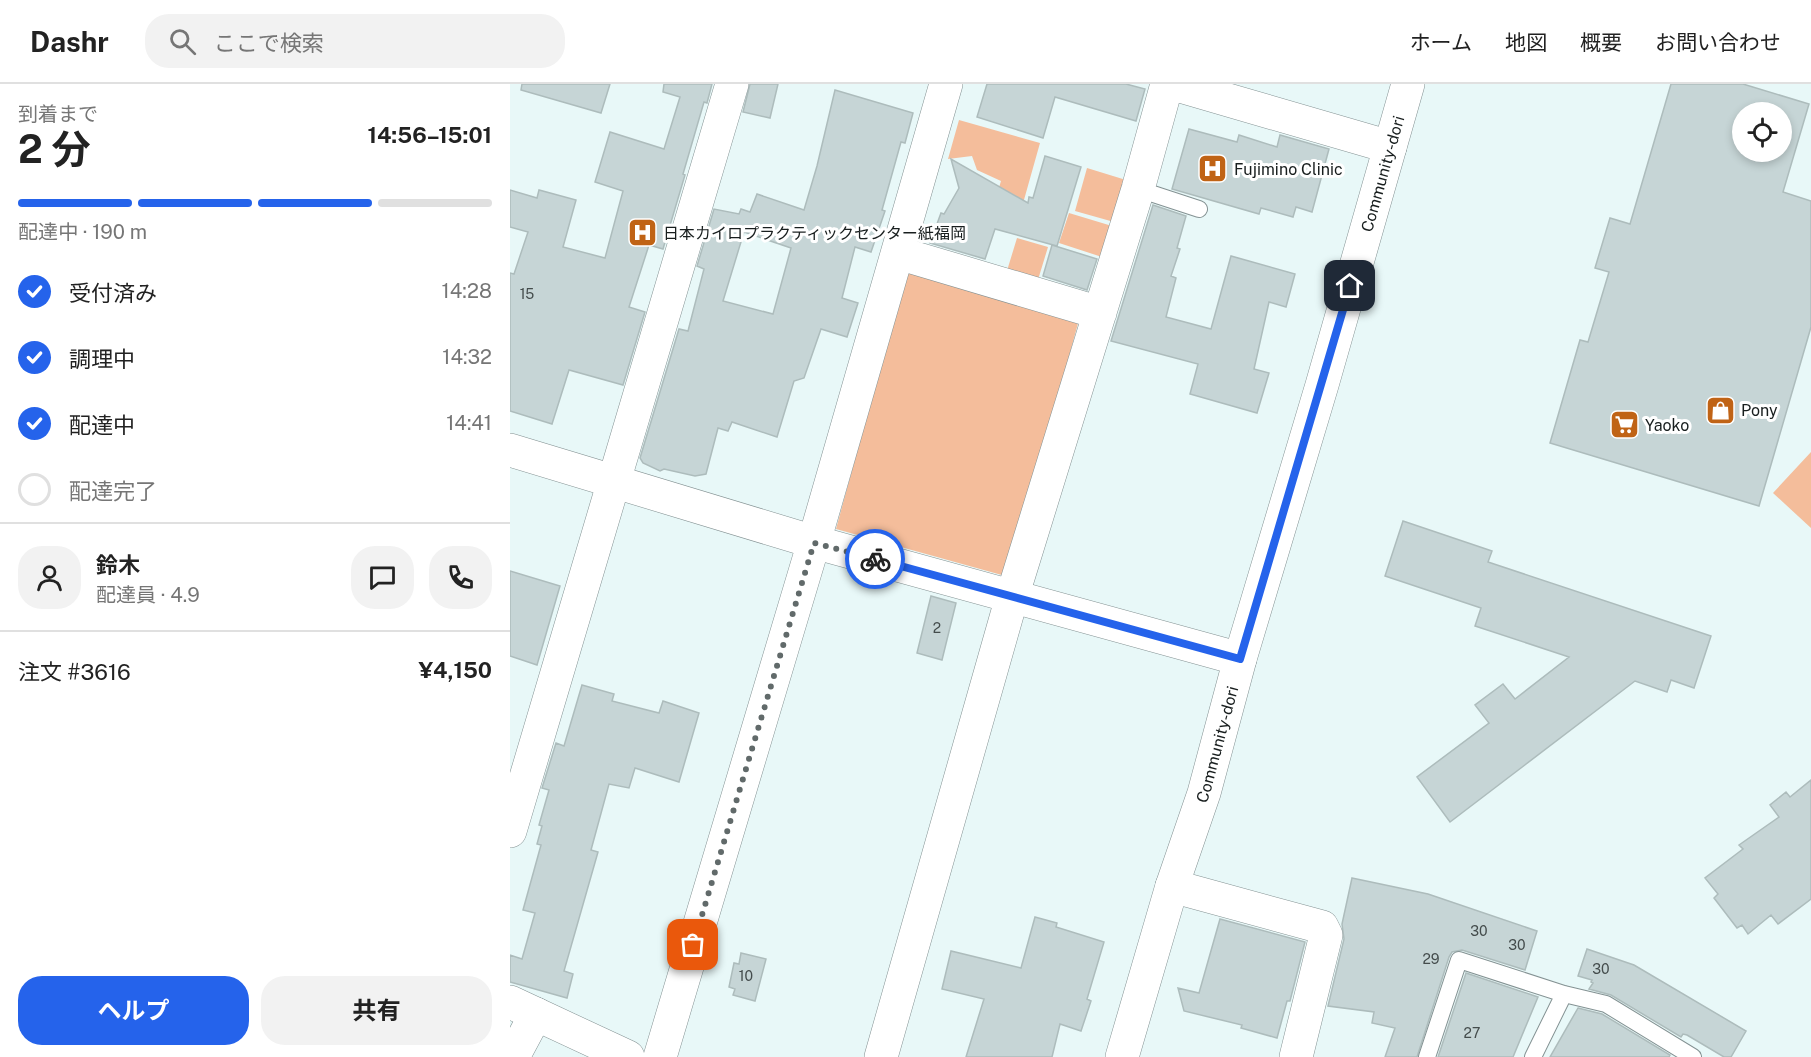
<!DOCTYPE html>
<html lang="ja">
<head>
<meta charset="utf-8">
<style>
	:root { --surface:#fff; --page:#f2f2f2; --text:#222; --muted:#767676; --line:#e0e0e0; --accent:#2563eb }
	body { margin:0; font-family:"Public Sans","Noto Sans JP",sans-serif; background:var(--page); color:var(--text); height:100vh; display:flex; flex-direction:column; font-size:22px; white-space:nowrap }
	* { box-sizing:border-box; margin:0 }
	p { font-size:20px; color:var(--muted) }
	.icon { flex:none; width:33px; height:33px; fill:none; stroke:currentColor; stroke-width:2; stroke-linecap:round; stroke-linejoin:round }
	.map { position:relative; flex:1; overflow:hidden }
	.panel { display:flex; flex-direction:column; background:var(--surface); width:510px }
	.panel>* { flex:none }
	.controls { position:absolute; left:1222px; top:18px; display:grid; gap:12px }
	.controls a { display:grid; place-items:center; width:60px; height:60px; border-radius:50%; background:var(--surface); box-shadow:0 3px 9px #0003; font-size:30px }
	.pin { position:absolute; display:grid; place-items:center; width:51px; height:51px; color:#fff; margin:-26px; border-radius:12px; box-shadow:0 3px 9px #0006 }
	.courier { position:absolute; display:grid; place-items:center; width:60px; height:60px; margin:-30px; border:4px solid #2563eb; border-radius:50%; background:#fff; color:#222; box-shadow:0 2px 8px #0007 }
	.head em { font-style:normal; font-weight:700 }
	.head div { display:flex; flex-direction:column-reverse }
	.head { display:flex; align-items:center; justify-content:space-between; height:102px; padding:0 18px }
	h1 { font-size:39px; font-weight:700; line-height:45px }
	.bar { display:grid; grid-template-columns:repeat(4,1fr); gap:9px 6px; align-content:center; height:72px; padding:0 18px }
	.bar i { height:8px; border-radius:4px; background:var(--line) }
	.bar .current { background:var(--accent) }
	.bar p { grid-column:span 4 }
	.line { display:flex; align-items:center; gap:15px; padding:0 18px; border-top:2px solid var(--line) }
	.line div { flex:1 }
	.round { display:grid; place-items:center; flex:none; width:63px; height:63px; border-radius:24px; background:var(--page) }
	ol { padding:0 18px; list-style:none }
	li { display:flex; align-items:center; gap:18px; height:66px }
	li p { margin-inline-start:auto }
	li .icon { padding:6px; border-radius:50%; background:var(--accent); color:#fff; stroke-width:4 }
	li:last-child { color:var(--muted) }
	li i { width:33px; height:33px; border:3px solid var(--line); border-radius:50% }
	.button { display:flex; gap:12px; margin-top:auto; padding:12px 18px }
	.button a { flex:1; height:69px; border-radius:24px; background:var(--accent); color:#fff; font-size:24px; font-weight:700; line-height:69px; text-align:center }
	.button a+a { background:var(--page); color:var(--text) }
	header { display:flex; align-items:center; gap:36px; box-sizing:border-box; height:84px; padding:0 30px; background:var(--surface); border-bottom:2px solid var(--line) }
	header strong { font-size:28px }
	nav { display:flex; gap:33px; margin-inline-start:auto; font-size:21px }
	.search { width:420px; height:54px; background:var(--page); display:flex; align-items:center; gap:15px; box-sizing:border-box; padding:0 21px; border-radius:24px; color:var(--muted); font-size:22px }
	main { display:flex; flex:1; min-height:0 }
	.map>svg:first-child { display:block }
</style>
</head>
<body>
<header>
<strong>Dashr</strong>
<div class="search"><svg class="icon" aria-label="search" viewBox="0 0 24 24"><circle cx="10" cy="10" r="6"/><path d="M15 15l6 6"/></svg>ここで検索</div>
<nav><a>ホーム</a><a>地図</a><a>概要</a><a>お問い合わせ</a></nav>
</header>
<main>
<section class="panel">
<div class="head"><div><h1>2 分</h1><p>到着まで</p></div><em>14:56–15:01</em></div>
<div class="bar"><i class="current"></i><i class="current"></i><i class="current"></i><i></i><p>配達中 · 190 m</p></div>
<ol>
<li><svg class="icon" aria-label="check" viewBox="0 0 24 24"><path d="M5 12l5 5 9-10"/></svg>受付済み<p>14:28</p></li>
<li><svg class="icon" aria-label="check" viewBox="0 0 24 24"><path d="M5 12l5 5 9-10"/></svg>調理中<p>14:32</p></li>
<li><svg class="icon" aria-label="check" viewBox="0 0 24 24"><path d="M5 12l5 5 9-10"/></svg>配達中<p>14:41</p></li>
<li><i></i>配達完了</li>
</ol>
<div class="line" style="height:108px"><a class="round"><svg class="icon" aria-label="person" viewBox="0 0 24 24"><circle cx="12" cy="8" r="4"/><path d="M4 21q1-7 8-7t8 7"/></svg></a><div><b>鈴木</b><p>配達員 · 4.9</p></div><a class="round"><svg class="icon" aria-label="chat" viewBox="0 0 24 24"><path d="M4 5h16v11H9l-5 4z"/></svg></a><a class="round"><svg class="icon" aria-label="phone" viewBox="0 0 24 24"><path d="M5 4h4l2 5-3 2q2 4 5 5l2-3 5 2v4C11 20 4 13 5 4z"/></svg></a></div>
<div class="line" style="height:78px"><div>注文 #3616</div><b>¥4,150</b></div>
<div class="button"><a>ヘルプ</a><a>共有</a></div>
</section>
<div class="map">
<svg width="1301" height="973" viewBox="0 0 1301 973">
	<rect width="100%" height="100%" fill="#e8f8f8"/>
	<path fill="#f4bd9b" d="M449 36 530 59 510 130 488 107 491 97 467 86 462 72 438 75Z
		M577 84 616 96 604 138 565 127Z
		M559 129 602 142 592 173 549 159Z
		M507 154 538 163 527 199 496 190Z
		M397 184 570 232 499 493 326 445Z
		M1301 368V444L1263 409Z"/>
	<path fill="#c6d5d6" stroke="#adbcbc" stroke-width="1.5" fill-rule="evenodd" d="M12 0H100L91 29 11 6Z
		M154 0H202L197 19 194 18 173 90 175 91 153 165 139 161 119 223 135 228 113 301 59 286 42 340 0 327V189L4 190 18 148 0 143V106L27 114 29 106 66 116 53 163 95 174 113 107 85 98 100 48 154 65 170 13 153 8Z
		M240 0H268L260 34 233 28Z
		M477 0H616L635 5 626 37 545 13 533 54 467 33Z
		M1161 0H1233L1299 20 1273 108 1301 117V243L1249 422 1040 359 1070 256 1078 258 1099 188 1085 184 1100 134 1120 140ZM1233 28H1272V68H1233Z
		M325 6 403 29 395 59 391 58 372 126 375 127 361 168 345 163 332 214 348 219 337 253 311 245 294 294 284 297 267 353 222 338 218 347 208 344 196 390 185 392 154 385 150 387 133 379 130 374 169 245 178 247 194 185 187 182 204 125 229 130 231 125 240 128 247 110 294 126 307 82ZM234 148 281 164 263 230 213 217Z
		M679 45 727 58 729 51 767 63 770 51 819 65 802 128 786 123 783 133 751 124 749 130 662 105Z
		M535 72 571 83 547 162 485 145 475 175 420 159 431 129 434 130 449 104 441 75 518 119 519 113 523 114Z
		M643 121 676 132 667 164 670 165 661 192 666 194 656 233 701 245 721 172 785 190 776 223 759 218 744 285 759 289 747 329 680 310 688 280 601 257Z
		M542 161 587 175 577 206 533 192Z
		M893 437 982 467 978 478 1201 552 1184 604 1161 596 1157 608 1125 597 940 738 907 693 979 639 965 621 993 600 1005 615 1059 573 965 542 971 524 875 492Z
		M0 487 50 502 27 581 0 572Z
		M421 512 446 519 432 576 407 569Z
		M72 601 104 610 102 617 149 629 153 617 189 629 169 698 125 684 119 704 99 700 81 766 88 768 54 887 63 890 57 914 0 898V871L12 875 25 829 13 826 31 761 27 760 32 742 29 741 39 706 32 704 46 659 54 662Z
		M1301 696V815L1268 840 1261 831 1238 850 1232 841 1227 844 1204 814 1208 810 1195 794 1233 765 1229 761 1269 733 1260 721 1276 708 1280 713Z
		M842 794 918 810 1027 847 1015 886 952 866 942 868 939 873 907 973H875L885 944 862 939 864 928 818 922 834 855 832 840Z
		M525 833 547 839 546 843 594 858 577 915 581 917 571 947 550 940 542 973H456L474 915 432 905 441 867 511 884Z
		M710 835 795 858 780 917H777L767 954 731 944 732 941 674 927 668 904 689 909Z
		M1077 865 1124 881 1236 947 1221 973H1214L1177 951 1173 950 1171 953 1101 911 1079 905 1083 899 1081 898 1082 896 1068 892Z
		M231 869 256 875 245 917 223 911 225 905 219 903 224 879 229 880Z
		M956 889 1028 913 1003 973H928Z
		M1068 924 1092 930 1160 971 1159 973H1040Z"/>
	<g fill="none" stroke-linecap="round" stroke-linejoin="round">
		<defs>
			<path id="lane" d="M628 105 689 125
				M917 973 949 876 1054 910 1096 920 1183 973
				M1023 973 1054 910"/>
			<path id="street" d="M663 0 880 63
				M388 169 590 229
				M0 747 222 0
				M662 802 812 843 816 851 786 973
				M3 973 26 930
				M371 973 502 513 628 105 657 0"/>
			<g id="secondary">
				<path d="M0 366 304 458 730 575"/>
				<path d="M0 918 118 973"/>
				<path d="M150 973 304 458 436 0"/>
				<path id="s1" d="M612 973 662 802 694 709 730 575 812 301 898 0"/>
			</g>
		</defs>
		<use href="#lane" stroke="#849293" stroke-width="18"/>
		<use href="#street" stroke="#849293" stroke-width="34"/>
		<use href="#secondary" stroke="#849293" stroke-width="34"/>
		<use href="#lane" stroke="#fff" stroke-width="16"/>
		<use href="#street" stroke="#fff" stroke-width="33"/>
		<use href="#secondary" stroke="#fff" stroke-width="33"/>
	</g>
	<g fill="none" stroke-linecap="round" stroke-linejoin="round">
		<path stroke="#616a6a" stroke-width="6" stroke-dasharray="0 10.8" d="M183 861 304 459 365 475"/>
		<path stroke="#2563eb" stroke-width="8" d="M365 475 730 575 840 202"/>
	</g>
	<defs>
		<symbol id="hospital-square" viewBox="-11 -11 22 22"><rect x="-9" y="-9" width="18" height="18" rx="4" fill="#c06315" stroke="#fff"/><path d="M-5-5h3v3.5h4V-5h3V5h-3V1.5h-4V5h-3Z" fill="#fff"/></symbol>
		<symbol id="shop-square" viewBox="-11 -11 22 22"><rect x="-9" y="-9" width="18" height="18" rx="4" fill="#c06315" stroke="#fff"/><path d="M-5-2.5h2.3a2.7 3.5 0 0 1 5.4 0H5L5.5 6h-11ZM-1.5-2.5h3a1.5 2.3 0 0 0-3 0Z" fill="#fff"/></symbol>
		<symbol id="supermarket-square" viewBox="-11 -11 22 22"><rect x="-9" y="-9" width="18" height="18" rx="4" fill="#c06315" stroke="#fff"/><path d="M-6-5.5h2.5l.6 2H6L4.5 2H-2.5L-4.4-4H-6ZM-1.5 3.2a1.3 1.3 0 1 0 .1 0ZM3 3.2a1.3 1.3 0 1 0 .1 0Z" fill="#fff"/></symbol>
	</defs>
	<g fill-rule="evenodd">
		<use href="#hospital-square" x="686" y="68" width="33" height="33"/>
		<use href="#hospital-square" x="116" y="132" width="33" height="33"/>
		<use href="#shop-square" x="1194" y="310" width="33" height="33"/>
		<use href="#supermarket-square" x="1098" y="324" width="33" height="33"/>
	</g>
	<g text-anchor="middle" dominant-baseline="central" stroke-width="6" stroke-linejoin="round" paint-order="stroke">
		<g font-size="14" fill="#444c4c">
			<text x="17" y="210">15</text>
			<text x="427" y="544">2</text>
			<text x="969" y="847">30</text>
			<text x="1007" y="861">30</text>
			<text x="921" y="875">29</text>
			<text x="1091" y="885">30</text>
			<text x="236" y="892">10</text>
			<text x="962" y="949">27</text>
		</g>
		<g font-size="16" fill="#181e1e" stroke="#fff" text-anchor="start">
			<text x="724" y="85">Fujimino Clinic</text>
			<text x="153" y="149">日本カイロプラクティックセンター紙福岡</text>
			<text x="1231" y="326">Pony</text>
			<text x="1135" y="341">Yaoko</text>
		</g>
		<g font-size="16" fill="#181e1e" stroke="#fff">
			<text stroke="none"><textPath href="#s1" startOffset="921">Community-dori</textPath></text>
			<text stroke="none"><textPath href="#s1" startOffset="327">Community-dori</textPath></text>
		</g>
	</g>
</svg>
<div class="controls">
<a><svg class="icon" aria-label="locate" viewBox="0 0 24 24"><circle cx="12" cy="12" r="6"/><path d="M12 2v4M12 18v4M2 12h4M18 12h4"/></svg></a>
</div>
<div class="pin" style="left:183px;top:861px;background:#ea580c"><svg class="icon" aria-label="bag" viewBox="0 0 24 24"><path d="M5 8h14l-1 12H6zM9 8a3 3 0 0 1 6 0"/></svg></div>
<div class="pin" style="left:840px;top:202px;background:#1f2937"><svg class="icon" aria-label="home" viewBox="0 0 24 24"><path d="M3 11l9-7 9 7M6 9v11h12V9"/></svg></div>
<div class="courier" style="left:365px;top:475px"><svg class="icon" aria-label="bike" viewBox="0 0 24 24"><circle cx="6" cy="16" r="4"/><circle cx="18" cy="16" r="4"/><path d="M6 16l4-8h5l3 8M10 8l3 8H6M13 5h3"/></svg></div>
</div>
</main>
</body>
</html>
